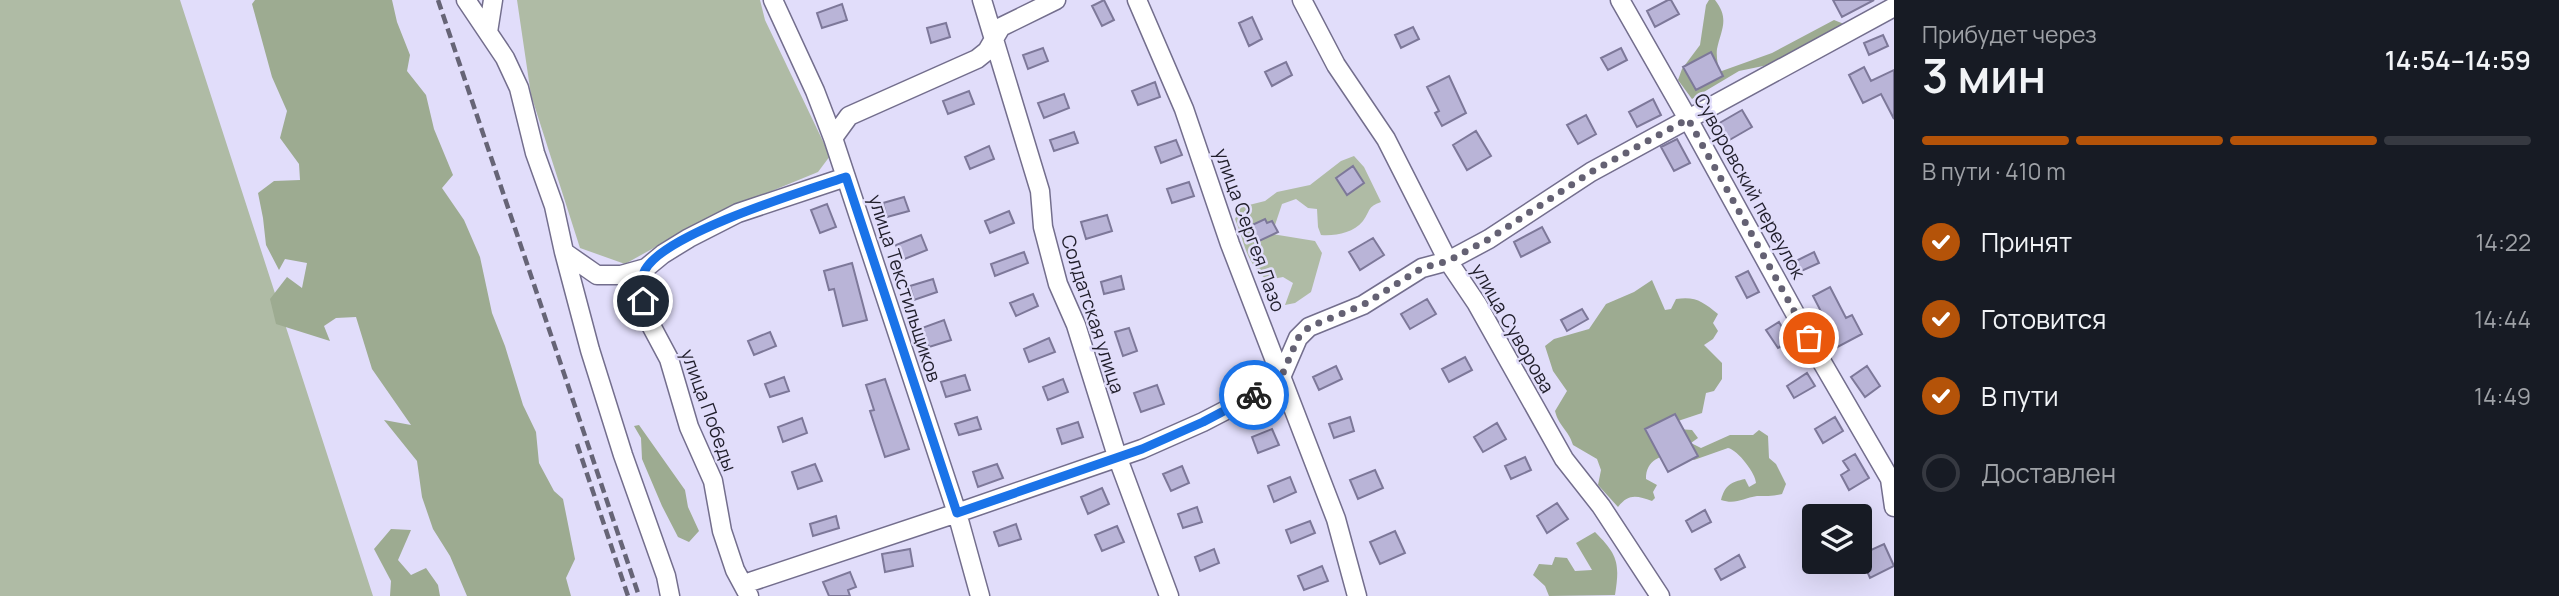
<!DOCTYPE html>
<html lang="ru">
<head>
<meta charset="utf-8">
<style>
	:root { --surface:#171b24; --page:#20242c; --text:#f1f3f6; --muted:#9ea1a6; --line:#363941; --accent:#b45309 }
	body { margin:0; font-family:Manrope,sans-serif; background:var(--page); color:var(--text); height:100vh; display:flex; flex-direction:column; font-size:26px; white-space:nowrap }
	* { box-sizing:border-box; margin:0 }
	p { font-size:23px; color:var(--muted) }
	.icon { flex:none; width:38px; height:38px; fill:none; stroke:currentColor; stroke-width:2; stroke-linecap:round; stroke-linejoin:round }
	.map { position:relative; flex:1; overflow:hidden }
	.panel { display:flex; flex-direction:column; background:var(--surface); width:665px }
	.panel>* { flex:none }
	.buttons { position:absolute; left:1802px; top:504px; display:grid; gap:14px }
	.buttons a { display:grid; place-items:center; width:70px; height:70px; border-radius:7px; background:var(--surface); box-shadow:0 7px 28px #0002; font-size:35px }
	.pin { position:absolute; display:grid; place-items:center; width:60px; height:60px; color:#fff; margin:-30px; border:4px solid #fff; border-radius:50%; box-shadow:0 2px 7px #0007 }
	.courier { position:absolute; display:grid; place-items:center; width:70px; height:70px; margin:-35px; border:5px solid #1a73e8; border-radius:50%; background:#fff; color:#222; box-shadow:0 2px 9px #0007 }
	.head em { font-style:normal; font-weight:600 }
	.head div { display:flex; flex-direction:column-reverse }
	.head { display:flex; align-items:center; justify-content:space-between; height:119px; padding:0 28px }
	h1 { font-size:46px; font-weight:600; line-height:52px }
	.bar { display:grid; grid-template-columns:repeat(4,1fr); gap:10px 7px; align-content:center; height:84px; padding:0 28px }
	.bar i { height:9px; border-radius:5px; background:var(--line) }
	.bar .on { background:var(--accent) }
	.bar p { grid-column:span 4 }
	ol { padding:0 28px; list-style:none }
	li { display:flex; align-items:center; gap:21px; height:77px }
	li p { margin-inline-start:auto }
	li .icon { padding:7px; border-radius:50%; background:var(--accent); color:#fff; stroke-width:4 }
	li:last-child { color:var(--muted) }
	li i { width:38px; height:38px; border:4px solid var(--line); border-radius:50% }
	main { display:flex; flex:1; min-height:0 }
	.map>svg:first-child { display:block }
</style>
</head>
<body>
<main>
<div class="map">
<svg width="1894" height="596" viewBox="0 0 1894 596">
	<rect width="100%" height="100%" fill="#e1ddfa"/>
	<path fill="#afbba5" d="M0 0H180L373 596H0Z
		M517 0H760L765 20 830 156 818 172 711 216 625 264 580 248 531 95Z
		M1354 156 1364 167 1381 202C1367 207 1371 210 1363 221 1353 233 1336 236 1321 235L1318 227 1317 209 1308 208 1296 199 1282 204 1272 234 1315 241 1322 253 1311 292 1295 303 1285 305 1293 283 1283 277 1267 280C1245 261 1246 246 1235 219L1241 207 1265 201 1277 192 1310 185 1341 161Z"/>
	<path fill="#9dab91" d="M255 0H392L397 22 410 55 407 71 426 95 434 129 453 175 442 188 464 220 480 257 492 313 505 346 523 405 536 432 539 463 554 491 563 499 575 559 566 578 571 596H467L450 556 433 529 422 497 417 461 384 420 411 425 372 369 356 317 336 318 324 326 330 341 276 324 270 299 287 277 302 288 307 263 285 259 279 270 266 245 263 218 258 193 274 181 300 180 299 164 280 138 287 111 272 77 252 4Z
		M1709 0H1715C1730 19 1721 30 1717 49 1716 56 1718 65 1719 72L1772 53 1834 20 1844 24 1768 65 1739 71 1692 99 1678 80 1682 69 1700 45 1706 5Z
		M1652 280 1665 310 1671 309 1676 299C1696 296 1703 302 1718 314L1713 323 1718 331 1713 339 1704 345 1722 363V379L1714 391 1706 393 1702 413 1669 424 1678 429 1692 430 1698 438 1691 443 1701 448 1730 435H1753L1759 430 1768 436 1769 458 1776 464 1786 484 1782 494C1773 496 1765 496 1757 496 1743 498 1736 505 1721 500 1725 485 1731 482 1745 479L1749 487 1756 483C1756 474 1738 450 1728 448L1694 460 1678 452C1661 456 1646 459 1646 479L1657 485 1653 492 1655 498 1652 501C1637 496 1629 493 1618 507L1598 485 1601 470 1597 459 1573 445C1568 429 1559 427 1555 411L1567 391 1553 371 1545 346 1554 339 1589 329 1606 304 1634 292Z
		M639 425 685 490 688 507 699 531 689 542 678 537 662 506 642 459 641 438 634 426Z
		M391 529 411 530 398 560 411 575 426 568 438 585 440 596H390L391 581 374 549Z
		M1595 532C1618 555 1620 563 1615 595L1549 596 1545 586 1533 575 1539 564 1552 565 1555 557 1567 558 1575 571 1592 570 1576 543Z"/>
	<path fill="#b9b4d7" stroke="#7d7899" stroke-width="2" d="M1104 0 1114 20 1102 26 1092 6Z
		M1668 0H1671L1679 14 1655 27 1647 11Z
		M1833 0H1874L1842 17Z
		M842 4 847 20 822 28 817 13Z
		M1252 17 1262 39 1249 46 1239 23Z
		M946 23 950 37 931 43 927 28Z
		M1413 27 1419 39 1401 48 1395 35Z
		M1883 35 1888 46 1869 55 1864 43Z
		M1043 48 1048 61 1028 69 1023 55Z
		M1621 48 1627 60 1608 70 1601 58Z
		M1711 52 1723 76 1696 90 1683 67Z
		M1286 62 1292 75 1272 86 1265 72Z
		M1864 67 1871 81 1894 70V119L1881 94 1863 103 1849 75Z
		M1449 76 1466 113 1442 126 1435 113 1439 111 1427 87Z
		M1155 82 1160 97 1138 105 1132 91Z
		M969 91 974 104 948 114 943 101Z
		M1064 94 1069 108 1044 118 1038 103Z
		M1653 99 1661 115 1637 127 1629 112Z
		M1742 110 1752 127 1726 142 1716 125Z
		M1586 115 1596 134 1578 144 1567 125Z
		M1476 131 1491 156 1467 170 1453 145Z
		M1074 132 1078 143 1054 151 1050 140Z
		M1677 139 1690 163 1674 171 1661 147Z
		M1176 140 1182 155 1161 163 1155 147Z
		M989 146 994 159 970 169 965 157Z
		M1353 166 1364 183 1347 195 1336 178Z
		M1189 182 1194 196 1172 203 1167 189Z
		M904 197 909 211 887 217 883 203Z
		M827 204 836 227 820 233 811 210Z
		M1009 211 1014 223 990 233 985 221Z
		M1107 215 1112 231 1086 239 1081 222Z
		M1265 219 1267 223 1272 221 1278 232 1257 242 1250 226Z
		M1542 227 1550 242 1521 257 1514 242Z
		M921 235 927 250 902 260 896 245Z
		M1373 238 1384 255 1360 270 1349 252Z
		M1024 252 1028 263 995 276 991 264Z
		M1814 252 1819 263 1797 273 1792 263Z
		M852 263 867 320 843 326 834 289 829 290 824 271Z
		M1748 271 1759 292 1747 298 1736 277Z
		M1121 276 1124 289 1104 294 1101 282Z
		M933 279 937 292 914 300 910 286Z
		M1830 287 1846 318 1852 315 1862 334 1832 350 1822 331 1829 327 1813 296Z
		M1033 294 1038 306 1016 316 1010 303Z
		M1427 299 1436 314 1410 329 1401 314Z
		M1582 309 1588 319 1567 331 1561 320Z
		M944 320 951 340 929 347 922 328Z
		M1779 322 1790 341 1778 348 1766 330Z
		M1129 328 1137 351 1123 356 1115 332Z
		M770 332 776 346 754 355 748 341Z
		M1049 338 1055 352 1029 362 1024 349Z
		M1465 357 1472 370 1449 382 1442 369Z
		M1336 366 1342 379 1319 390 1313 377Z
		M1867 366 1880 386 1865 397 1851 377Z
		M1807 373 1815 386 1794 398 1787 386Z
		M965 375 970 390 946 397 941 382Z
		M784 377 789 391 770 397 765 384Z
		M885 379 909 449 885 457 870 411 874 410 866 385Z
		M1063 379 1068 392 1048 400 1043 387Z
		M1157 385 1164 404 1141 412 1134 393Z
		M1675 414 1698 456 1668 472 1645 429Z
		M977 417 981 429 959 435 955 424Z
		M1350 417 1354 431 1334 438 1329 424Z
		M1835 417 1843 431 1823 443 1815 429Z
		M802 418 807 433 783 442 778 427Z
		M1078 422 1083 437 1062 444 1057 429Z
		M1497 423 1506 439 1483 452 1474 437Z
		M1272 429 1279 445 1258 453 1252 437Z
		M1855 454 1869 478 1849 490 1841 475 1849 470 1843 461Z
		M1525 457 1531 470 1511 479 1505 466Z
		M815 464 822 481 798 489 792 472Z
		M997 464 1003 478 978 487 973 472Z
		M1182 466 1189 483 1171 491 1163 474Z
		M1375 470 1383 488 1358 499 1350 480Z
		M1290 477 1296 492 1274 502 1268 486Z
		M1102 488 1109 504 1088 514 1081 497Z
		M1557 503 1568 519 1547 533 1537 516Z
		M1197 507 1202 522 1183 528 1178 514Z
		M1705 510 1711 522 1692 532 1686 521Z
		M836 516 839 528 813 536 810 524Z
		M1310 521 1315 533 1291 543 1286 530Z
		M1016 524 1021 539 999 546 994 532Z
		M1117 526 1124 542 1102 551 1095 535Z
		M1395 531 1405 553 1380 564 1370 542Z
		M1884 544 1894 566 1870 578 1860 555Z
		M910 549 913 566 885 572 882 554Z
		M1214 549 1219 563 1200 571 1195 557Z
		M1739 555 1745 567 1721 580 1715 569Z
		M1322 566 1328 581 1304 590 1298 576Z
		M850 572 856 587 848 590 850 596H829L823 582Z"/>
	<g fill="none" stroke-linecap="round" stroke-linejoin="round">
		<defs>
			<path id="street" d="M466 0 505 58 519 88 535 153 554 206 564 252 597 275H621L646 268 663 254 689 238 738 213 846 177
				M773 0 815 91 833 138 957 513 980 596
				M982 0 1040 191 1043 227 1058 284 1076 325 1117 456 1169 596
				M1137 0 1184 109 1230 244 1336 519 1357 596
				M1302 0 1336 65 1386 139 1448 261 1477 304 1564 459 1601 506 1660 596
				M1620 0 1688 119 1819 357 1890 479 1894 507
				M488 32 493 0
				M833 138 849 116 977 59 987 51 1001 27 1056 0
				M564 252 590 350 623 455 666 576 670 596
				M646 268 639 287 646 316 669 359 689 427 713 481 722 531 735 570 749 596
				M744 584 957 513 1142 449 1203 422 1257 394 1282 375 1298 338 1309 327 1363 305 1422 268 1448 261 1489 239 1591 172 1894 7"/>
		</defs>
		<use href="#street" stroke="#736e8d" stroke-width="21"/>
		<use href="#street" stroke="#fff" stroke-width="18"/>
		<path stroke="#666476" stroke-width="4.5" stroke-dasharray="10 5" stroke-linecap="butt" d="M438 0 639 596
			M577 444 628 596"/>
	</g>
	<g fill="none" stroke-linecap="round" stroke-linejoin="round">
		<path stroke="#646173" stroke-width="7" stroke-dasharray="0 12.6" d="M1254 395 1282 375 1298 338 1309 327 1363 305 1422 268 1448 261 1489 239 1591 172 1688 119 1809 338"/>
		<path stroke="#1a73e8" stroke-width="9" d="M643 301C639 289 639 282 645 270 665 233 804 191 846 177L957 513 1142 449 1203 422 1254 395"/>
	</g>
	<g text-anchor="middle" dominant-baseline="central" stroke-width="5" stroke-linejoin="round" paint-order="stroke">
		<g font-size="19" fill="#201e2b" stroke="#e1ddfa">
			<text transform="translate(1750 186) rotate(61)">Суворовский переулок</text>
			<text transform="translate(1250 230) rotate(70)">улица Сергея Лазо</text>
			<text transform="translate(905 288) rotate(72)">улица Текстильщиков</text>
			<text transform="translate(1093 314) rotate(72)">Солдатская улица</text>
			<text transform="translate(1513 328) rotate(60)">улица Суворова</text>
			<text transform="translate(709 410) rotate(70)">улица Победы</text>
		</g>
	</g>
</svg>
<div class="buttons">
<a><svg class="icon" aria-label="layers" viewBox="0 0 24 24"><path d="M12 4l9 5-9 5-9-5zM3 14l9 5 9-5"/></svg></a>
</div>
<div class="pin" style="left:1809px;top:338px;background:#ea580c"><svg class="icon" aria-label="bag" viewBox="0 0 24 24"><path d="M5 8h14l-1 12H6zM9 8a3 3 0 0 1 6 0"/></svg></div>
<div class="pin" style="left:643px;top:301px;background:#1f2937"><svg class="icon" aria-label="home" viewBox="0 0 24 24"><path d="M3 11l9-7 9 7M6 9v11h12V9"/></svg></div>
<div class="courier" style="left:1254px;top:395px"><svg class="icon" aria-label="bike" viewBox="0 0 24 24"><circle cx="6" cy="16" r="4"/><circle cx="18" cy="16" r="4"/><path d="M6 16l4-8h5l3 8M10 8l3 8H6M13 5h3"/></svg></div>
</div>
<section class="panel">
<div class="head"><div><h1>3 мин</h1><p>Прибудет через</p></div><em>14:54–14:59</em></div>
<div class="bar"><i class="on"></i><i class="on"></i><i class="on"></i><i></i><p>В пути · 410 m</p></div>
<ol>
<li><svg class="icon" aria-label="check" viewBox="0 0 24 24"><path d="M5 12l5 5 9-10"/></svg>Принят<p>14:22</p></li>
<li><svg class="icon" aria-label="check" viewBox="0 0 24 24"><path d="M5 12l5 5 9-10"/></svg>Готовится<p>14:44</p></li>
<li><svg class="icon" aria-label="check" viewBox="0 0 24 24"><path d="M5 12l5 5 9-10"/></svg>В пути<p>14:49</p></li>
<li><i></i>Доставлен</li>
</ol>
</section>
</main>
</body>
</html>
